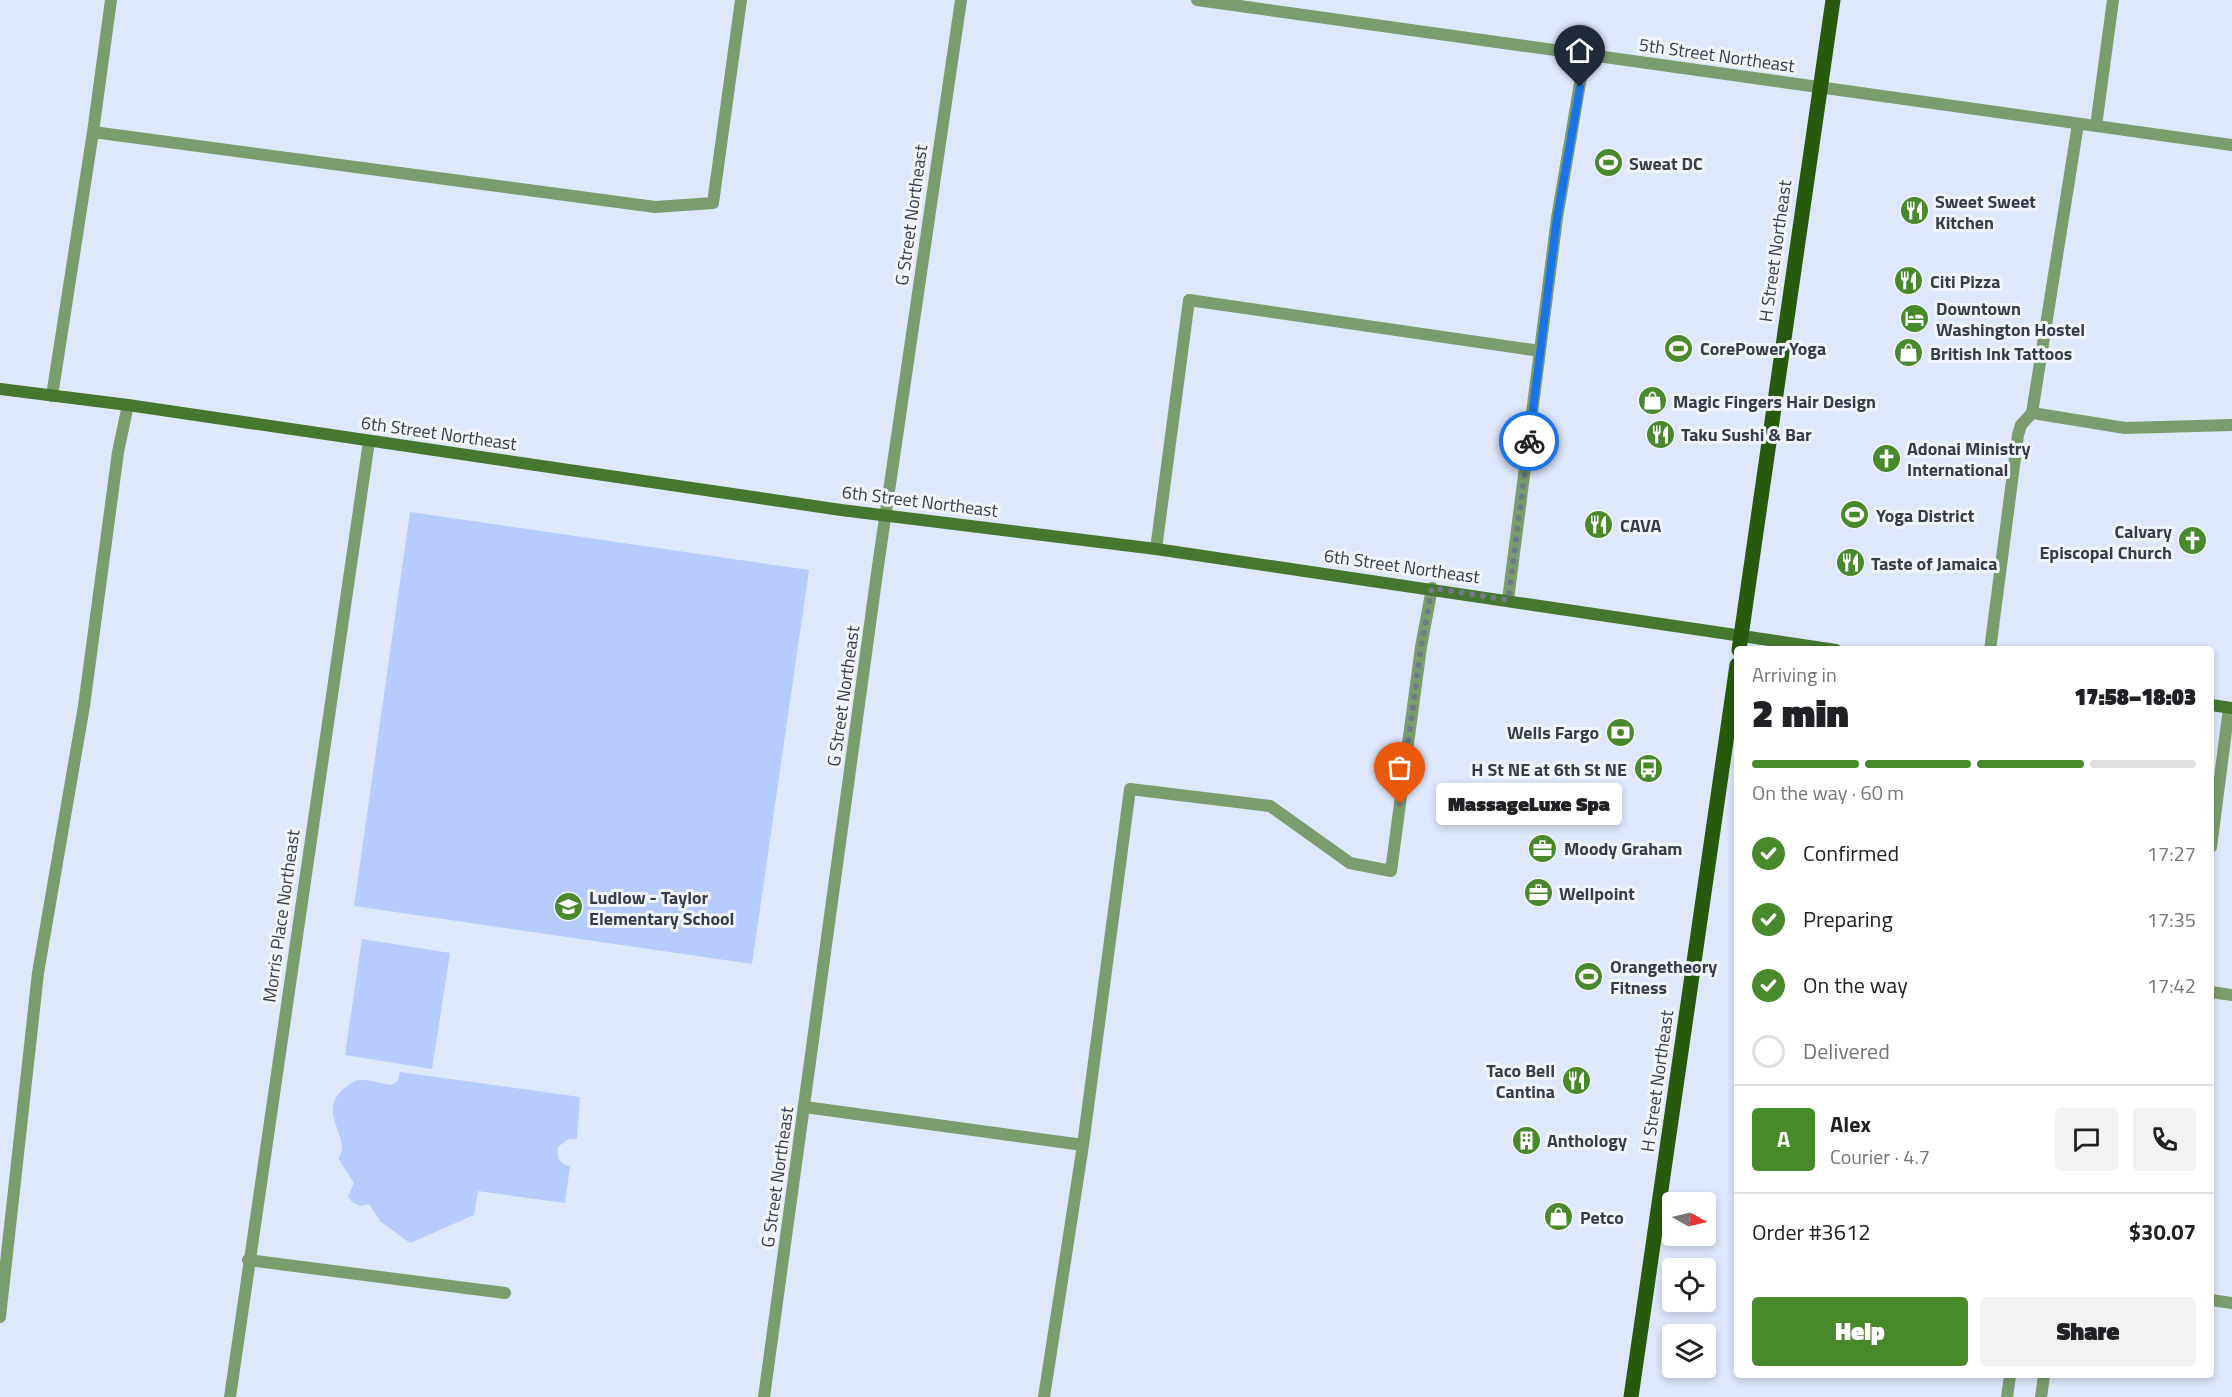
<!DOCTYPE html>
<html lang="en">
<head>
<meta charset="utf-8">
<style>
	:root { --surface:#fff; --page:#f2f2f2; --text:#202124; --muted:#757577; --line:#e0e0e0; --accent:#48892b }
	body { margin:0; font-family:"Titillium Web",sans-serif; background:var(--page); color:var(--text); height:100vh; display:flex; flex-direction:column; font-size:22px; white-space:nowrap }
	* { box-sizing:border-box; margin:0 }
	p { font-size:20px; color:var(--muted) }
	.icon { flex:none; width:33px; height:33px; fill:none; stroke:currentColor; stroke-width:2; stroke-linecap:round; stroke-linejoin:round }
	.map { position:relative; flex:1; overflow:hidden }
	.side { position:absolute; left:1734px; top:646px; width:480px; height:732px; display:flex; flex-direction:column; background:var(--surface); border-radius:6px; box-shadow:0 3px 9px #0003 }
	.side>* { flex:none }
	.needle { width:39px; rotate:98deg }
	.controls { position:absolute; left:1662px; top:1192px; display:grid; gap:12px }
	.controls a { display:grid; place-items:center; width:54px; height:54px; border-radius:6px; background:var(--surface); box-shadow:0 3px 9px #0003; font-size:30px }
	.pin { position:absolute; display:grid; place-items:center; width:51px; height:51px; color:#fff; margin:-62px -26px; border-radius:50% 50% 50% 0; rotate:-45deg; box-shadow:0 0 6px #0007 }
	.pin .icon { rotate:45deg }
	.courier { position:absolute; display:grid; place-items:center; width:60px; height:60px; margin:-30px; border:4px solid #1a73e8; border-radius:50%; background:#fff; color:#222; box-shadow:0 2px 8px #0007 }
	.bubble { position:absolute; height:42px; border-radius:6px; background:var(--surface); box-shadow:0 3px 9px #0003; font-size:20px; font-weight:800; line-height:42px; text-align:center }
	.head em { font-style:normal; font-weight:800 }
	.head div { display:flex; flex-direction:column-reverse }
	.head { display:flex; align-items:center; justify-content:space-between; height:102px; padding:0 18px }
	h1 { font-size:39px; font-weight:800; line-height:45px }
	.bar { display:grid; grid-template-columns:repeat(4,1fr); gap:9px 6px; align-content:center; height:72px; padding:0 18px }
	.bar i { height:8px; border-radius:4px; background:var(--line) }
	.bar .current { background:var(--accent) }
	.bar p { grid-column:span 4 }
	.line { display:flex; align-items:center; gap:15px; padding:0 18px; border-top:2px solid var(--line) }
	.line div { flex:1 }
	.round { display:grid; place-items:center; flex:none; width:63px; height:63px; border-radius:6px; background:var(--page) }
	ol { padding:0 18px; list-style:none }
	li { display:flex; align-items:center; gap:18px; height:66px }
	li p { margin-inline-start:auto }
	li .icon { padding:6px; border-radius:50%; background:var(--accent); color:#fff; stroke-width:4 }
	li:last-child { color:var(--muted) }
	li i { width:33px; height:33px; border:3px solid var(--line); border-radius:50% }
	.button { display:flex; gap:12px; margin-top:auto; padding:12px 18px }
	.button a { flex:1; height:69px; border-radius:6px; background:var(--accent); color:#fff; font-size:24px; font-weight:800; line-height:69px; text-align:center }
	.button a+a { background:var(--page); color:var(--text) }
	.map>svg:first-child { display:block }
</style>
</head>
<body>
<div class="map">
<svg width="2232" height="1397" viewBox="0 0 2232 1397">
	<rect width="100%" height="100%" fill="#dee7fb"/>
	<path fill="#b6ccfd" d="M410 512 809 570 752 964 354 906Z
		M362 939 450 953 432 1069 345 1055Z
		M400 1072 580 1097 577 1139H568L558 1147C556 1157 560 1165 570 1166L565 1203 478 1191 474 1215 410 1243 380 1221 369 1204 360 1206 352 1202 348 1196 354 1183 338 1158C354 1138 313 1112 346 1087 351 1083 357 1079 363 1080 372 1080 382 1084 391 1085L398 1081Z"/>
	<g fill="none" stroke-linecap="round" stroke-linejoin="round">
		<path stroke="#7a9d6d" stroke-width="12" d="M2096 126 2113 0
			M93 132 111 0
			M52 396 93 132 655 207 713 203 741 0
			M2032 413 2125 428 2232 425
			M1156 549 1189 300 1540 351
			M1508 600 1557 218 1585 54
			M1990 650 2018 435 2021 425 2032 413 2078 124
			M2211 847 2229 708
			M2211 992 2232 995
			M805 1107 1083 1145 1044 1397
			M1083 1145 1130 789 1270 806 1350 863 1391 871 1421 647 1432 588
			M248 1260 505 1293
			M2211 1300 2232 1303
			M0 1317 38 973 84 706 118 452 128 405
			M2007 1397 2010 1376
			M2041 1397 2044 1376"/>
		<path stroke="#7a9d6d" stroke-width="12" d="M1197 0 2232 145
			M230 1397 369 441
			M764 1397 878 566 961 0"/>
		<path stroke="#44782f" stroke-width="12" d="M0 389 128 405 841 510 1156 549 1836 650
			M2211 705 2232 708"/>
		<path stroke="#275a0c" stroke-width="15" d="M1739 650 1833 0
			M1631 1397 1737 665"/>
	</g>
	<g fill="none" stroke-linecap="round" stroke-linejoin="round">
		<path stroke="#717887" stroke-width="6" stroke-dasharray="0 10.8" d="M1400 804 1421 647 1432 588 1508 600 1529 441"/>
		<path stroke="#1a73e8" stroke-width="8" d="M1529 441 1557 218 1580 87"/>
	</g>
	<defs>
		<symbol id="stadium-disc" viewBox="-11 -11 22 22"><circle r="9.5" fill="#48892b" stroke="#f1f4fb"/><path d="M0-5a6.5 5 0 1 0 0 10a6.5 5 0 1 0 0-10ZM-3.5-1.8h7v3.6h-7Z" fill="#fff"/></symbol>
		<symbol id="restaurant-disc" viewBox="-11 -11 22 22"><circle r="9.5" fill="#48892b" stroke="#f1f4fb"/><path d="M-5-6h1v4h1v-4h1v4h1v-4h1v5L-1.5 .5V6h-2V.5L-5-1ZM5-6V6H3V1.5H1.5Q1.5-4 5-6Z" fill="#fff"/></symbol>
		<symbol id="hotel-disc" viewBox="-11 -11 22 22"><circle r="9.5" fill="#48892b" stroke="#f1f4fb"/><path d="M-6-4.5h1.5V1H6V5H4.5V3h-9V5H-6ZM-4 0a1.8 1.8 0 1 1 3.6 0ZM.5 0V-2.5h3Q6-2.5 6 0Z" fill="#fff"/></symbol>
		<symbol id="shop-disc" viewBox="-11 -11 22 22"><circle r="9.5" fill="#48892b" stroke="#f1f4fb"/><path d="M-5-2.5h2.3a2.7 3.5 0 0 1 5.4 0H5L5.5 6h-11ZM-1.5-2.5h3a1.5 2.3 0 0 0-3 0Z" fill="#fff"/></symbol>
		<symbol id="church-disc" viewBox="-11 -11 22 22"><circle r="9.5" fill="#48892b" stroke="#f1f4fb"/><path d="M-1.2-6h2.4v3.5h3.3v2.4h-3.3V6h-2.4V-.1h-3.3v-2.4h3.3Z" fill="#fff"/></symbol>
		<symbol id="bank-disc" viewBox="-11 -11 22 22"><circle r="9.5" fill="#48892b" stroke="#f1f4fb"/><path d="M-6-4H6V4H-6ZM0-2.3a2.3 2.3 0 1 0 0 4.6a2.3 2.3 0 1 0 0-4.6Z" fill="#fff"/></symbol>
		<symbol id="bus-disc" viewBox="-11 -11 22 22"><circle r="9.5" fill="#48892b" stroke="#f1f4fb"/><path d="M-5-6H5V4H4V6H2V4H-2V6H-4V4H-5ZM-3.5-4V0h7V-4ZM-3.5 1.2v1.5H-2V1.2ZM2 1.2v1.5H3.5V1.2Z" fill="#fff"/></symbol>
		<symbol id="office-disc" viewBox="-11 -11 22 22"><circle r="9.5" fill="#48892b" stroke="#f1f4fb"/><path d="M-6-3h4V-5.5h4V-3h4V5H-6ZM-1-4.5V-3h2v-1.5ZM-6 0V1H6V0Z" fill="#fff"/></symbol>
		<symbol id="school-disc" viewBox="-11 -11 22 22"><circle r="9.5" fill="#48892b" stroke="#f1f4fb"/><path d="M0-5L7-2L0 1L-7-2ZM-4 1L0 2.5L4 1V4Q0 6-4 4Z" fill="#fff"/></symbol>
		<symbol id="building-disc" viewBox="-11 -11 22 22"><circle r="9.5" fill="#48892b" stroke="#f1f4fb"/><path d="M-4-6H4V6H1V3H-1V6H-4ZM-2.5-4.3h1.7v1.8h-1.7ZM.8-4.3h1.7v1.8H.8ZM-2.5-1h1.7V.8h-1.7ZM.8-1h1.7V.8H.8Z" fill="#fff"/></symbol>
	</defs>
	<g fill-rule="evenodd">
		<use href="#stadium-disc" x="1592" y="146" width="33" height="33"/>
		<use href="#restaurant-disc" x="1898" y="194" width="33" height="33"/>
		<use href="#restaurant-disc" x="1892" y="264" width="33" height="33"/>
		<use href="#hotel-disc" x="1898" y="302" width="33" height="33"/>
		<use href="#stadium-disc" x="1662" y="332" width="33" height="33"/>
		<use href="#shop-disc" x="1892" y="336" width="33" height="33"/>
		<use href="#shop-disc" x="1636" y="384" width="33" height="33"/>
		<use href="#restaurant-disc" x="1644" y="418" width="33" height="33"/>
		<use href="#church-disc" x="1870" y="442" width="33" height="33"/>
		<use href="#stadium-disc" x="1838" y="498" width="33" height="33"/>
		<use href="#restaurant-disc" x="1582" y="508" width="33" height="33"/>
		<use href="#church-disc" x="2176" y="524" width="33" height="33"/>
		<use href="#restaurant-disc" x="1834" y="546" width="33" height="33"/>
		<use href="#bank-disc" x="1604" y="716" width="33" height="33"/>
		<use href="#bus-disc" x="1632" y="752" width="33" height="33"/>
		<use href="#office-disc" x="1526" y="832" width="33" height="33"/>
		<use href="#office-disc" x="1522" y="876" width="33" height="33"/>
		<use href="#school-disc" x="552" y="890" width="33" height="33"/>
		<use href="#stadium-disc" x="1572" y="960" width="33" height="33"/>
		<use href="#restaurant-disc" x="1560" y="1064" width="33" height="33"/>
		<use href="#building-disc" x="1510" y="1124" width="33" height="33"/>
		<use href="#shop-disc" x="1542" y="1200" width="33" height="33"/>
	</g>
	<g text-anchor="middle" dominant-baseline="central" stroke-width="6" stroke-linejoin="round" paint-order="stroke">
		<g font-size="18" fill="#363c49" stroke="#f1f4fb">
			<text transform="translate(1717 55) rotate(8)">5th Street Northeast</text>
			<text transform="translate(911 215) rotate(-82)">G Street Northeast</text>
			<text transform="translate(1775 251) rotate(-82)">H Street Northeast</text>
			<text transform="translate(439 433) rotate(8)">6th Street Northeast</text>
			<text transform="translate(920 501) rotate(7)">6th Street Northeast</text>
			<text transform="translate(1402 566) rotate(8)">6th Street Northeast</text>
			<text transform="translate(843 696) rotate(-82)">G Street Northeast</text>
			<text transform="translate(281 916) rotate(-82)">Morris Place Northeast</text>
			<text transform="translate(1657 1081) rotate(-82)">H Street Northeast</text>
			<text transform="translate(777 1177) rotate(-82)">G Street Northeast</text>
		</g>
		<g font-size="18" font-weight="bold" fill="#363c49" stroke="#f1f4fb" text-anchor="start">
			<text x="1629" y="163">Sweat DC</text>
			<text x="1935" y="201">Sweet Sweet<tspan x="1935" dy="21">Kitchen</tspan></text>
			<text x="1930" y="281">Citi Pizza</text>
			<text x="1936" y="308">Downtown<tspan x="1936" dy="21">Washington Hostel</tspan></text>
			<text x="1700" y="348">CorePower Yoga</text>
			<text x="1930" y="353">British Ink Tattoos</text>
			<text x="1673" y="401">Magic Fingers Hair Design</text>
			<text x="1681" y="434">Taku Sushi &amp; Bar</text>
			<text x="1907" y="448">Adonai Ministry<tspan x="1907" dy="21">International</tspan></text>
			<text x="1876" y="515">Yoga District</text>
			<text x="1620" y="525">CAVA</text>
			<text x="2172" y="531" text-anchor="end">Calvary<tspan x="2172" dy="21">Episcopal Church</tspan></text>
			<text x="1871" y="563">Taste of Jamaica</text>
			<text x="1599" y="732" text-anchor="end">Wells Fargo</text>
			<text x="1627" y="769" text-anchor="end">H St NE at 6th St NE</text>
			<text x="1564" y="848">Moody Graham</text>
			<text x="1559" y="893">Wellpoint</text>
			<text x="589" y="897">Ludlow - Taylor<tspan x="589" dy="21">Elementary School</tspan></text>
			<text x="1610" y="966">Orangetheory<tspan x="1610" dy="21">Fitness</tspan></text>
			<text x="1555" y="1070" text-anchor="end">Taco Bell<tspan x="1555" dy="21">Cantina</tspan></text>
			<text x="1547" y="1140">Anthology</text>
			<text x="1580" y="1217">Petco</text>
		</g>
	</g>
</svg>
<div class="controls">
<a><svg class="needle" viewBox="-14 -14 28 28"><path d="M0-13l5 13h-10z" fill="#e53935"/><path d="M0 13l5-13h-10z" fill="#757577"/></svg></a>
<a><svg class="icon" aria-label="locate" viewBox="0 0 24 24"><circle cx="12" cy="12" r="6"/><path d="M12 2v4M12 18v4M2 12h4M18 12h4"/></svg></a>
<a><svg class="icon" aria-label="layers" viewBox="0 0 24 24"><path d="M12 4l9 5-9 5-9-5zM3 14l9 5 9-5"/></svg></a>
</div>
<div class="pin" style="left:1400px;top:804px;background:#ea580c"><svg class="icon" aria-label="bag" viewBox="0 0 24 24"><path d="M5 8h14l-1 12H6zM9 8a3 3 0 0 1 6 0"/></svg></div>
<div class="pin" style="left:1580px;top:87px;background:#1f2937"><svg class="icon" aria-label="home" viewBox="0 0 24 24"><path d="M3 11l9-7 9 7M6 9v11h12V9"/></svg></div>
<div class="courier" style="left:1529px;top:441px"><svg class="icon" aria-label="bike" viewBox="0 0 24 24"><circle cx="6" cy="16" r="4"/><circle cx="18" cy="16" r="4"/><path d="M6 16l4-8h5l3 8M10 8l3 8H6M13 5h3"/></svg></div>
<div class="bubble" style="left:1436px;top:783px;width:186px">MassageLuxe Spa</div>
<section class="side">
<div class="head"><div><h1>2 min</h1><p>Arriving in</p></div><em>17:58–18:03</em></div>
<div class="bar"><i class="current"></i><i class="current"></i><i class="current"></i><i></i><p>On the way · 60 m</p></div>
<ol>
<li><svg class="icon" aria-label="check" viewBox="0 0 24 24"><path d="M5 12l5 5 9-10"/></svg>Confirmed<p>17:27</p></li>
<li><svg class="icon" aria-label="check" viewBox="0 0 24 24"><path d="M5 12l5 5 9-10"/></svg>Preparing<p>17:35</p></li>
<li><svg class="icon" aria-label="check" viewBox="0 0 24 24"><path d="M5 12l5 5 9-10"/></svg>On the way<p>17:42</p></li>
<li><i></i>Delivered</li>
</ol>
<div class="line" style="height:108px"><b class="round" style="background:var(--accent);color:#fff">A</b><div><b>Alex</b><p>Courier · 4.7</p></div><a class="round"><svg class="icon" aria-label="chat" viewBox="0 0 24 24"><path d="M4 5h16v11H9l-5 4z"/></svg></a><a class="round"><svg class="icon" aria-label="phone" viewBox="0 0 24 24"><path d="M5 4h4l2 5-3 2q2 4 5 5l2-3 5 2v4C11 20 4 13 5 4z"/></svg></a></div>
<div class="line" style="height:78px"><div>Order #3612</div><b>$30.07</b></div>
<div class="button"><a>Help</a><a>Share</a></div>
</section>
</div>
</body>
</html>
